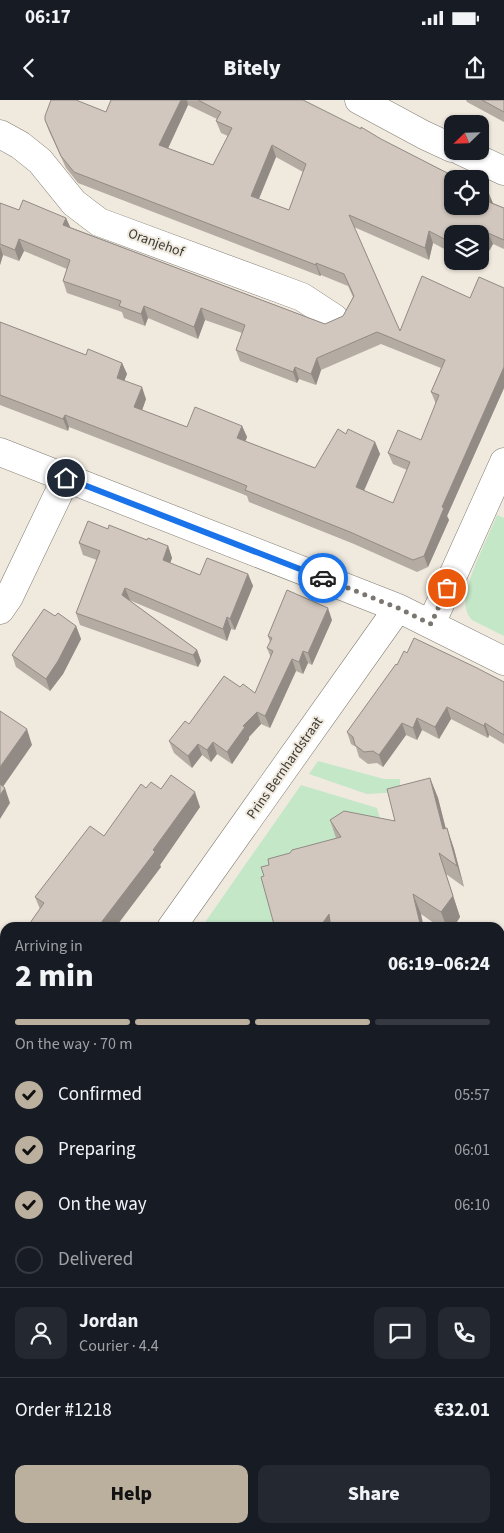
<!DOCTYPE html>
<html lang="en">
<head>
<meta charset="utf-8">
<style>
	:root { --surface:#171b24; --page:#242831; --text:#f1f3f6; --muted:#9ea1a6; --line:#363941; --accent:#bbaf9d }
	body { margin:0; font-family:"Source Sans 3",sans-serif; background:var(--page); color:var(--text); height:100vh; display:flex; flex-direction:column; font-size:19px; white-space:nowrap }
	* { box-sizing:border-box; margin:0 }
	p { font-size:16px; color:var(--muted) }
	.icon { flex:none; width:28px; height:28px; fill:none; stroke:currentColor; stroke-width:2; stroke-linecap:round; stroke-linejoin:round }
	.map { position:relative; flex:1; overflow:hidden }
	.drawer { position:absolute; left:0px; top:822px; width:505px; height:611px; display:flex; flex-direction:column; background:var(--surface); border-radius:15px 15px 0 0; box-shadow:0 1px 4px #0004 }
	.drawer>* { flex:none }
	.needle { width:32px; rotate:247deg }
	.fabs { position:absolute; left:444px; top:15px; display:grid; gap:10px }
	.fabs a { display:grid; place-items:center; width:45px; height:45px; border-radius:10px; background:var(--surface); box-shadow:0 1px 4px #0004; font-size:25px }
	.pin { position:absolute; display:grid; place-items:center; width:42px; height:42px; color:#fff; margin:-21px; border:2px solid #fff; border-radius:50%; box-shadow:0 1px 5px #0007 }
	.courier { position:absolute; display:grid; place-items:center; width:50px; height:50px; margin:-25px; border:4px solid #1a73e8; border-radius:50%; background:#fff; color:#222; box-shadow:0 1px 6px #0007 }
	.headline em { font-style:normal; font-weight:800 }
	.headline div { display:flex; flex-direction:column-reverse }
	.headline { display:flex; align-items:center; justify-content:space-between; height:85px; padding:0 15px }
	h1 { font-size:32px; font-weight:800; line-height:38px }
	.bar { display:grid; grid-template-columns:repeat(4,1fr); gap:8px 5px; align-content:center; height:60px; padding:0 15px }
	.bar i { height:6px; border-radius:4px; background:var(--line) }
	.bar .selected { background:var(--accent) }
	.bar p { grid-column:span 4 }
	.line { display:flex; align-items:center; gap:12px; padding:0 15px; border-top:1px solid var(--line) }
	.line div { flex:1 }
	.round { display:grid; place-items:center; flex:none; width:52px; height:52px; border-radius:10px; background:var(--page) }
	ol { padding:0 15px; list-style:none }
	li { display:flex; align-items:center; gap:15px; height:55px }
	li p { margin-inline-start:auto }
	li .icon { padding:5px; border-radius:50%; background:var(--accent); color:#111; stroke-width:4 }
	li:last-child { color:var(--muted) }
	li i { width:28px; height:28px; border:2px solid var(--line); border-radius:50% }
	.cta { display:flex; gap:10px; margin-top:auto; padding:10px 15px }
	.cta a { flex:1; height:58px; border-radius:10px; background:var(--accent); color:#111; font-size:20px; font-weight:800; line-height:58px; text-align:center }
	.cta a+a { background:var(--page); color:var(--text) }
	.status { display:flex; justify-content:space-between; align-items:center; height:35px; padding:0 25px; background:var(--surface); direction:ltr }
	.status svg { height:14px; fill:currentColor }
	header { display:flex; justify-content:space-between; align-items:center; height:65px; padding:0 15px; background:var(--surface); font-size:22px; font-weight:800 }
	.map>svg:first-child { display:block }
</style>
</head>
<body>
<div class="status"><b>06:17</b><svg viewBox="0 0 49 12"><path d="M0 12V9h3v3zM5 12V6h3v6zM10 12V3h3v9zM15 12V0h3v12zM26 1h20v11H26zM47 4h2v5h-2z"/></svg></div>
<header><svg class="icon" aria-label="back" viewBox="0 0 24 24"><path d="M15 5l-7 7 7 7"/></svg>Bitely<svg class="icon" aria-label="share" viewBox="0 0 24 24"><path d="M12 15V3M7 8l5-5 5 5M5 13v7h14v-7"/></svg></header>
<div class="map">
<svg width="504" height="1433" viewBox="0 0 504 1433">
	<rect width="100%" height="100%" fill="#f0e9de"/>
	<path fill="#c3e7c7" d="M497 415 504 418V536L472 520C466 514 464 504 466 495 471 469 487 440 497 415Z
		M318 661 384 679H400V692L367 694 309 674Z
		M301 685 377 708 389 750 313 827 201 828Z
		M5 1103V1345L0 1352V1107Z"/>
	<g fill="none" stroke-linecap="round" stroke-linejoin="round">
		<defs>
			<path id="minor" d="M359 0 424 35 452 48
				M0 34 20 45 40 61 74 103 99 122 302 197 334 218
				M461 51 504 71
				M0 352 398 508 504 561
				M0 510 9 497 66 378
				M431 524 504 362
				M171 828 398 508
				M0 1069 5 1062
				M0 1385 5 1378
				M500 1422 504 1425"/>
		</defs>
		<use href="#minor" stroke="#827c72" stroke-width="29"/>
		<use href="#minor" stroke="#fff" stroke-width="28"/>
	</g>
	<path fill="#b4aba3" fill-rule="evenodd" d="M111 0H303L489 94 493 103 504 108V149L493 144 480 167 469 161H480V134H452V153L433 143 429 160 354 127 400 231 470 198 504 188V288L447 416 449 420 428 467 417 472 354 444 249 402 247 396 240 393 69 327 68 331 0 305V222L86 255 122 263 127 274 124 281 146 299 142 310 187 327 242 326 247 337 245 341 315 368 346 334 375 342 380 354 364 391 393 403 407 370 393 364 388 353 421 340 436 304 431 292 441 268 381 244 321 270 316 285 299 279 297 283 240 261 236 250 242 233 205 220 198 239 148 218 145 226 124 218 122 212 67 193 63 181 67 169 24 151 19 161 3 155 0 165V103L19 110 66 118 70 127 325 224 343 216 353 197 348 186 321 175 320 176 78 83 66 68 49 31 45 20 106 12ZM188 5 217 19 216 21 221 33 228 36 213 65 168 48ZM276 57 303 72 289 110 259 99Z
		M466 0H504V22L467 2Z
		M108 429 168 446 172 458 170 463 200 475 248 474 253 486 235 530 231 529 227 541 129 500 197 550 201 561 198 567 80 525 76 513 97 460 83 455 79 443Z
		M55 516 76 526 81 539 63 574 50 591 16 567 12 555Z
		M332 520 312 565 308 563 303 574 296 571 270 628 261 624 249 637V639L232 664 217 654 211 662 202 655 192 668 174 653 169 641 189 624 240 587 255 593 271 558 267 548 270 542 268 536Z
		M407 553 504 582V644L489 635 488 638 451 619 439 639 422 630 417 640 406 635 383 667 377 663 368 664 359 657 356 647 351 644 347 632Z
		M430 678 438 698 446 729 447 728 454 749 464 787 446 774 460 817 453 828H441L421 814 264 776 269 765 290 753 336 738 330 720 395 721Z
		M146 688 161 689 200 707 160 765 161 767 30 823 40 809 35 797 104 736Z
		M504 1121V1135L500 1124Z
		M500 1271 504 1274V1362L500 1359Z
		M240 1429H288L285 1433H242Z
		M300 1429H445L451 1433H306Z"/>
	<path fill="#928b85" d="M181 0H187L188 5 164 57 159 45Z
		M272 45 276 57 255 108 251 96Z
		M489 94 494 106 486 101Z
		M66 118 71 129 63 125Z
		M429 131 433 143 429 160 425 148Z
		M488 133 493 144 480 167 478 161H480V148Z
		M19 139 24 151 19 161 15 150Z
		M0 146 3 155 0 165Z
		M316 163 321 175 320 176 316 165Z
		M144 206 148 218 145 226 141 214Z
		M201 208 205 220 198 239 194 227Z
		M317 258 321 270 316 285 311 274Z
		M122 263 127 274 121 289 117 278Z
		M295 267 299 279 297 283 293 272Z
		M504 267V288L447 416 449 420 428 467 424 456 442 407Z
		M142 287 146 299 139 319 134 307Z
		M65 315 69 327 68 331 63 319Z
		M242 326 247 337 242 350 237 338Z
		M375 342 380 354 360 399 356 387Z
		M168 446 172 458 167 472 163 460Z
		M248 474 253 486 235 530 230 519Z
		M125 488 130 500 126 506 122 495Z
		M328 508 332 520 312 565 308 553Z
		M227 517 231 529 227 541 223 529Z
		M76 526 81 539 63 574 50 591 46 579Z
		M197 550 201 561 198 567 193 555Z
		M303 551 308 563 303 574 299 562Z
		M292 559 296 571 270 628 265 616Z
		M447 607 451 619 439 639 435 627Z
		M257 612 261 624 249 637V639L232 664 227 652 243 626Z
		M417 618 422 630 417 640 413 628Z
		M402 623 406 635 383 667 379 655Z
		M485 623 489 635 488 638 484 626Z
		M27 629 32 645 0 691V667Z
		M213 642 217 654 211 662 207 650Z
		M198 644 202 655 192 668 188 656Z
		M430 678 438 698 451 750 443 729Z
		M5 688 10 703 0 719V695Z
		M195 692 200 707 160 765 161 767 115 828H97Z
		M447 728 454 749 464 787 457 766Z
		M439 753 460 817 453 828H447L441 812Z
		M413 794 421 814 424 828H421Z
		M329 814 334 828H319Z
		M5 958V981L0 988V965Z
		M275 1429H288L285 1433H272Z"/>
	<path fill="#d1c7be" stroke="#928b85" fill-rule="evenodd" d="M51 0H76L106 12 111 0H181L159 45 213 65 232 28 216 21 221 12 198 0H303L361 29V27L381 39 459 79H452V106H480V89L489 94 486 101 504 108V140L488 133 480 148V134H452V143L429 131 425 148 349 115 400 231 422 176 470 198 479 177 504 188V267L442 407 444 408 424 456 413 460 350 432 245 390 247 386 235 381 65 315 63 319 0 295V222L86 255 88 249 122 263 117 278 142 287 134 307 187 327 195 307 242 326 237 338 315 368 338 329 346 334 348 329 375 342 356 387 393 403 410 362 388 353 398 330 421 340 439 295 431 292 445 260 377 232 317 258 311 274 295 267 293 272 236 250 245 225 201 208 194 227 144 206 141 214 119 206 121 201 63 181 70 160 19 139 15 150 0 144V103L19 110 23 100 66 118 63 125 325 224 343 216 354 196 344 174 316 163V165L74 72 61 56 45 20V16ZM272 45 306 64 289 110 251 96Z
		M482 0H504V12Z
		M88 421 108 429 109 425 147 440 148 438 168 446 163 460 200 475 207 458 248 474 230 519 227 517 223 529 125 488 122 495 197 550 193 555 76 513 100 451 79 443Z
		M287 490 328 508 308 553 303 551 299 562 292 559 265 616 257 612 243 626 245 627 227 652 213 642 207 650 198 644 188 656 169 641 185 621 189 624 224 576 240 587 243 584 255 593 273 551 267 548 272 538 268 536Z
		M44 509 55 516 58 513 76 526 58 561 46 579 12 555Z
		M414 538 477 568 504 582V635L485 623 484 626 447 607 435 627 417 618 413 628 402 623 379 655 373 651 364 652 355 645 353 637 347 632 396 564 397 565 404 551 407 553Z
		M0 611 27 629 0 667Z
		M171 675 195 692 153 750 155 752 97 828H25L30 823 44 803 35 797 90 726 104 736 141 684 146 688 151 682 161 689Z
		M430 678 443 729 447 728 457 766 439 753 453 796 441 812 413 794 421 828H331L329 814 319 828H275L261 777 264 776 261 767 269 765 268 759 290 753 292 750 341 737 330 720 344 711 395 721 387 689Z
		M0 684 5 688 0 695Z
		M0 844 5 847V958L0 965Z
		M504 1121V1129L500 1124Z
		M500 1271 504 1274V1353L500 1350Z
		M16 1429H68L71 1433H11Z
		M246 1429H275L272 1433H252Z
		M312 1429H445L451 1433H318Z"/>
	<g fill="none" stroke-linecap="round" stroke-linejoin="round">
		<path stroke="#7b7770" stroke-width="5" stroke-dasharray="0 9" d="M323 478 398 508 431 524 447 488"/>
		<path stroke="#1a73e8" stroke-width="6" d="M66 378 323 478"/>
	</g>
	<g text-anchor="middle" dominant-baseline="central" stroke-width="4" stroke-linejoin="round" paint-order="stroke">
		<g font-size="14" fill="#3c3a35" stroke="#f0e9de">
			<text transform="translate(156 143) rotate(20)">Oranjehof</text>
			<text transform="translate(285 668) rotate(-55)">Prins Bernhardstraat</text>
		</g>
	</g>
</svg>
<div class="fabs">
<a><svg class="needle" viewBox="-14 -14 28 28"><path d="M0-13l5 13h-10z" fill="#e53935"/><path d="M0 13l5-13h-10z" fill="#9ea1a6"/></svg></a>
<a><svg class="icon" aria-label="locate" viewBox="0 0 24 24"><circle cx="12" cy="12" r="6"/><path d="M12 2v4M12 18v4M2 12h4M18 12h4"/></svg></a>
<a><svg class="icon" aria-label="layers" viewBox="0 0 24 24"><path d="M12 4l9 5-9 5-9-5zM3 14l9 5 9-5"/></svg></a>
</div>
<div class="pin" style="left:447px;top:488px;background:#ea580c"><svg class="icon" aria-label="bag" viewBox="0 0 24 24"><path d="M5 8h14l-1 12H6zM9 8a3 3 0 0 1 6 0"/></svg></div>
<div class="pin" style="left:66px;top:378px;background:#1f2937"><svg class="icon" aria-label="home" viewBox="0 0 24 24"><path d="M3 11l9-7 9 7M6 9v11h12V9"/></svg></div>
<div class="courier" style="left:323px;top:478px"><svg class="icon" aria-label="car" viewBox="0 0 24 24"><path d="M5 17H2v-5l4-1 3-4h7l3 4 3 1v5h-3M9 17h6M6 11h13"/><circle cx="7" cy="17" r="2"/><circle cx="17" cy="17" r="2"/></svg></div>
<section class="drawer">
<div class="headline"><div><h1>2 min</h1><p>Arriving in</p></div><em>06:19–06:24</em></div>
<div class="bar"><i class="selected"></i><i class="selected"></i><i class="selected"></i><i></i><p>On the way · 70 m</p></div>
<ol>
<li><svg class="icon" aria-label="check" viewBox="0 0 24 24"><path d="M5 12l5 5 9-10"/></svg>Confirmed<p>05:57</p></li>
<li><svg class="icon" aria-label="check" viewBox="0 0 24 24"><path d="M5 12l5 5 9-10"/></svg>Preparing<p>06:01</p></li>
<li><svg class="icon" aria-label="check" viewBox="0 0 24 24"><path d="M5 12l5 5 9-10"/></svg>On the way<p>06:10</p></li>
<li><i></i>Delivered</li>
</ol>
<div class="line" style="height:90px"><a class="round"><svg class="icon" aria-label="person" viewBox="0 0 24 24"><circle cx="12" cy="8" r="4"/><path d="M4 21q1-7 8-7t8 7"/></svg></a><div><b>Jordan</b><p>Courier · 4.4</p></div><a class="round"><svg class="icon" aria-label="chat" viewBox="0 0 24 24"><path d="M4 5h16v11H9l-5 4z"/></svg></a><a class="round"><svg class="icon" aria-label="phone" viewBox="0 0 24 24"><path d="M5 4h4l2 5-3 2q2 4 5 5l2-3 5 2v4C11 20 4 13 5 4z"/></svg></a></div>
<div class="line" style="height:65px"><div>Order #1218</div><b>€32.01</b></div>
<div class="cta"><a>Help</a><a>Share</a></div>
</section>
</div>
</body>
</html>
